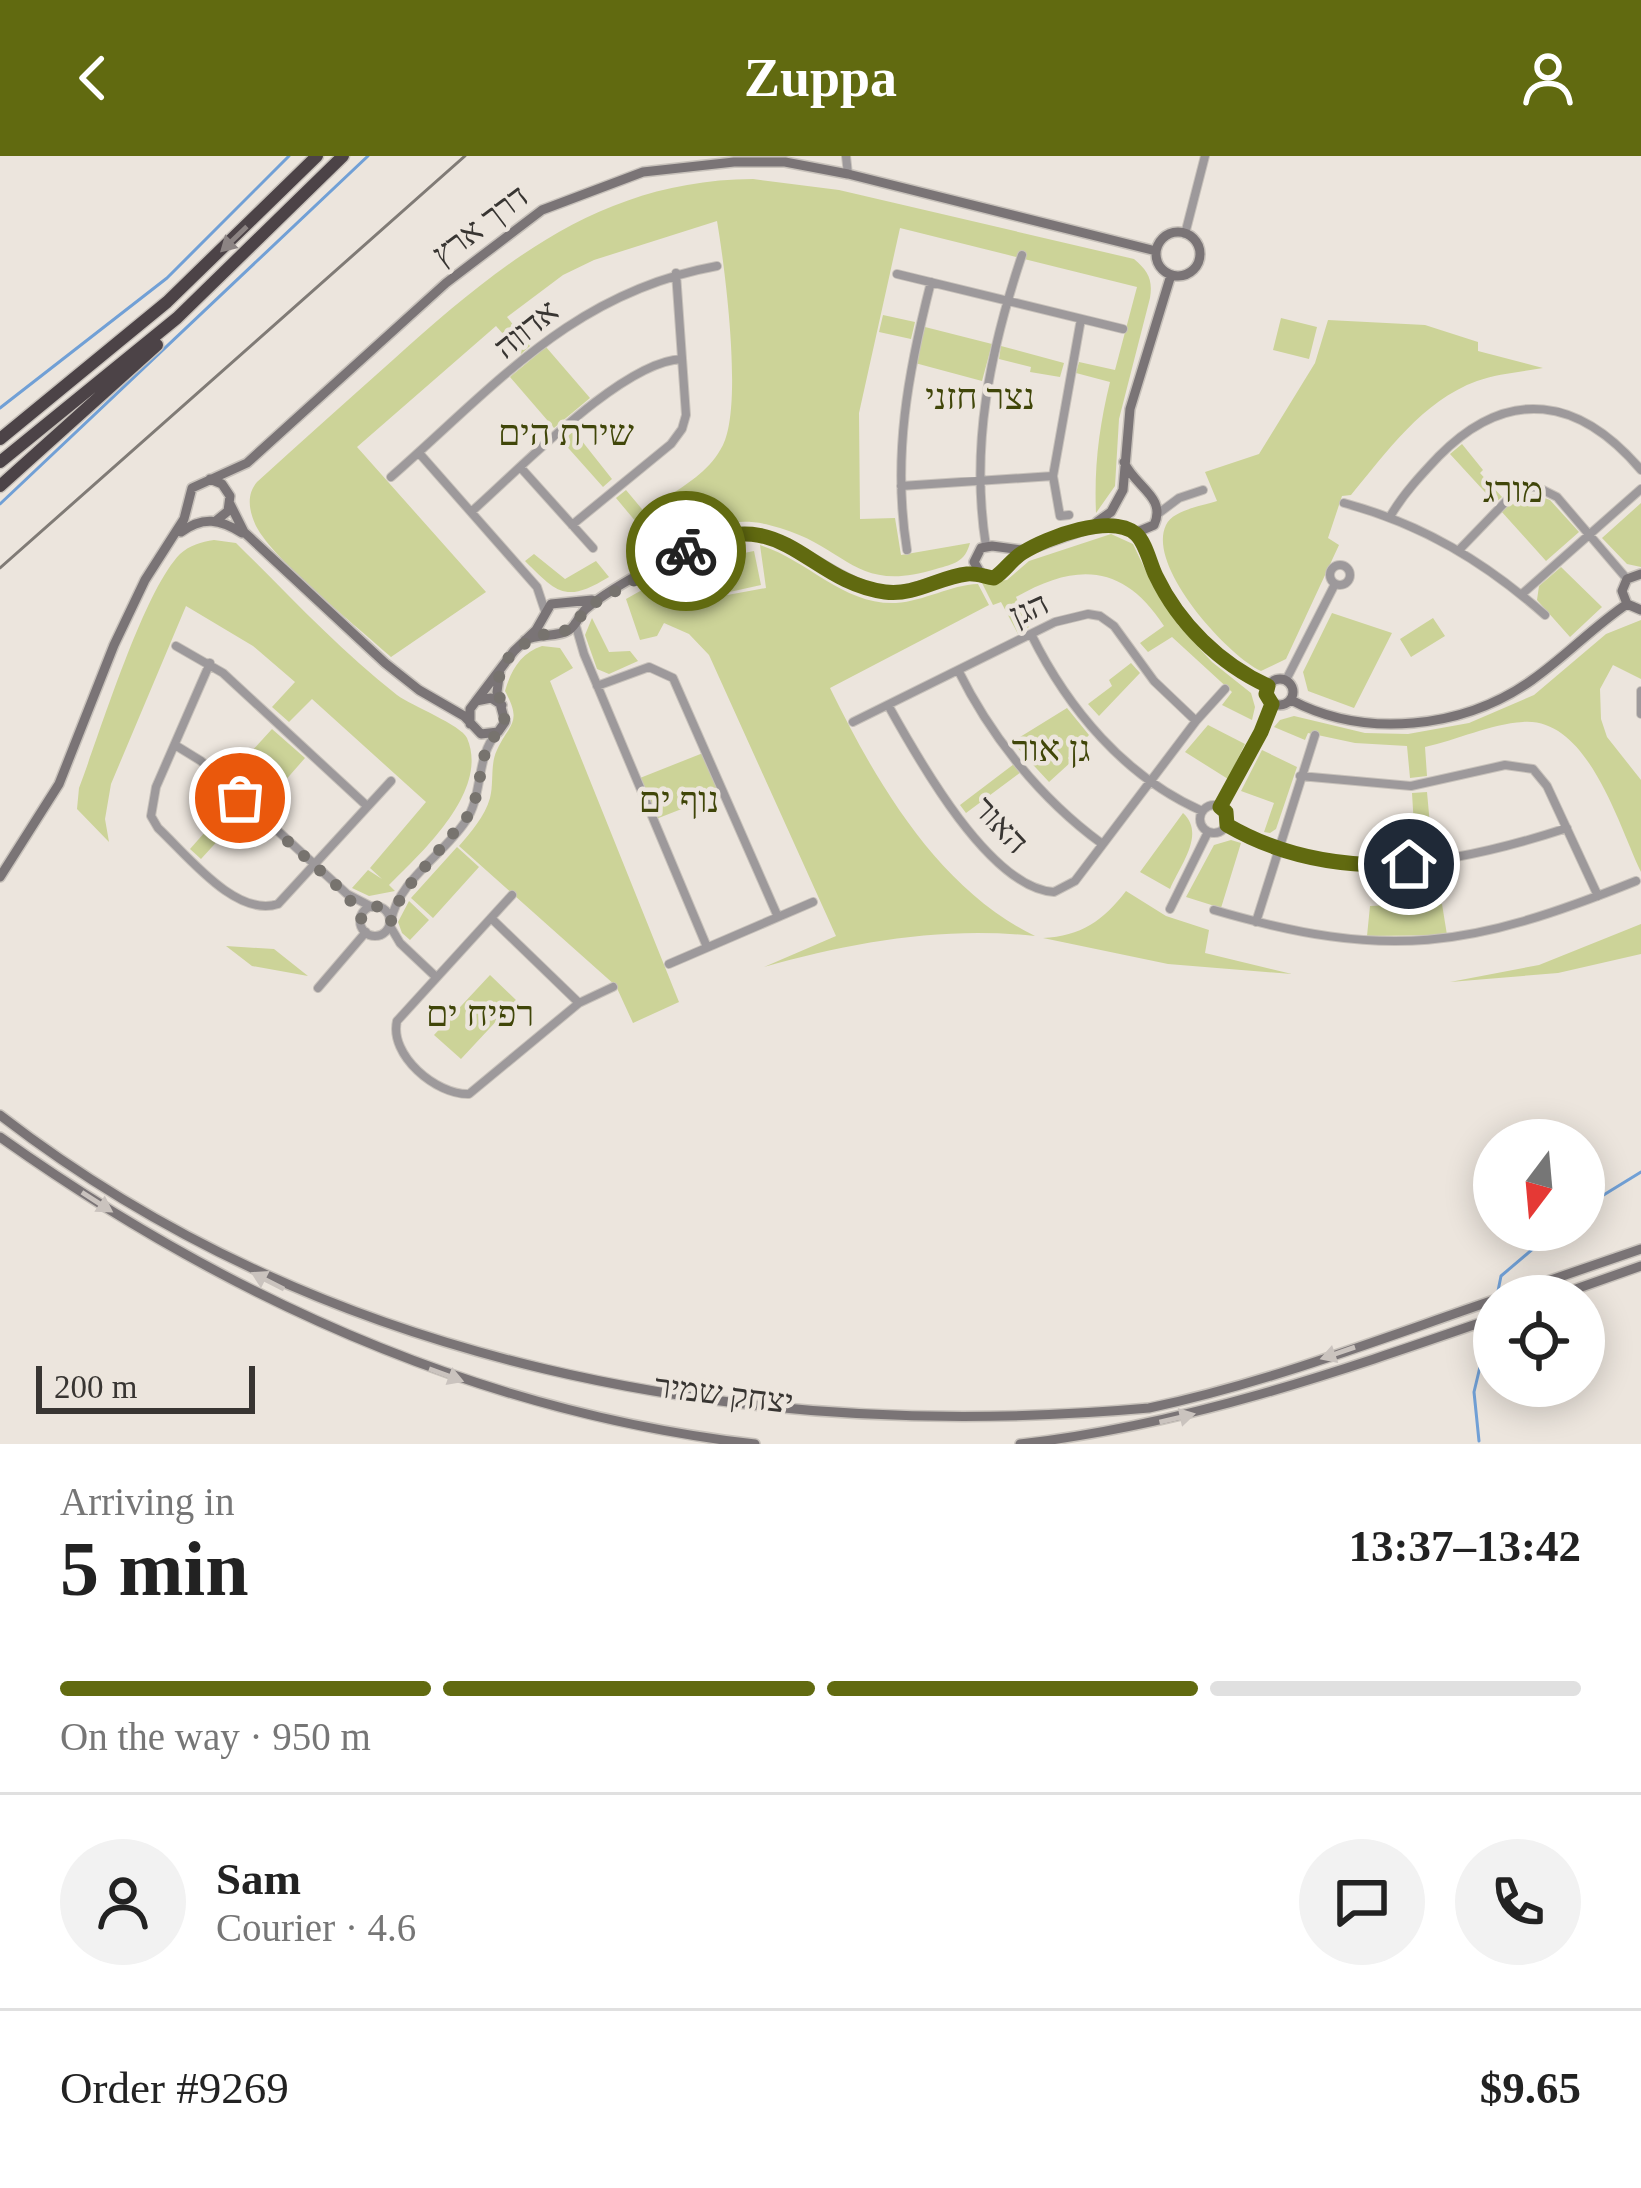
<!DOCTYPE html>
<html lang="en">
<head>
<meta charset="utf-8">
<style>
	:root { --surface:#fff; --page:#f2f2f2; --text:#222; --muted:#767676; --line:#e0e0e0; --accent:#616a10 }
	body { margin:0; font-family:"Times New Roman","Noto Sans Hebrew",serif; background:var(--page); color:var(--text); height:100vh; display:flex; flex-direction:column; font-size:45px; white-space:nowrap }
	* { box-sizing:border-box; margin:0 }
	p { font-size:39px; color:var(--muted) }
	.icon { flex:none; width:66px; height:66px; fill:none; stroke:currentColor; stroke-width:2; stroke-linecap:round; stroke-linejoin:round }
	.map { position:relative; height:1288px; overflow:hidden }
	.details { display:flex; flex-direction:column; background:var(--surface); flex:1 }
	.details>* { flex:none }
	.needle { width:78px; rotate:196deg }
	.buttons { position:absolute; left:1473px; top:963px; display:grid; gap:24px }
	.buttons a { display:grid; place-items:center; width:132px; height:132px; border-radius:50%; background:var(--surface); box-shadow:0 6px 30px #0003; font-size:60px }
	.scale { position:absolute; left:36px; bottom:30px; width:219px; box-sizing:border-box; padding-left:12px; border:6px solid #383532; border-top:0; font-size:33px; line-height:42px; white-space:nowrap; color:#383532; -webkit-text-stroke:9px #ece5dd; paint-order:stroke }
	.pin { position:absolute; display:grid; place-items:center; width:102px; height:102px; color:#fff; margin:-51px; border:6px solid #fff; border-radius:50%; box-shadow:0 3px 12px #0007 }
	.courier { position:absolute; display:grid; place-items:center; width:120px; height:120px; margin:-60px; border:9px solid #616a10; border-radius:50%; background:#fff; color:#222; box-shadow:0 3px 15px #0007 }
	.head em { font-style:normal; font-weight:700 }
	.head div { display:flex; flex-direction:column-reverse }
	.head { display:flex; align-items:center; justify-content:space-between; height:204px; padding:0 60px }
	h1 { font-size:78px; font-weight:700; line-height:90px }
	.bar { display:grid; grid-template-columns:repeat(4,1fr); gap:18px 12px; align-content:center; height:144px; padding:0 60px }
	.bar i { height:15px; border-radius:9px; background:var(--line) }
	.bar .current { background:var(--accent) }
	.bar p { grid-column:span 4 }
	.line { display:flex; align-items:center; gap:30px; padding:0 60px; border-top:3px solid var(--line) }
	.line div { flex:1 }
	.round { display:grid; place-items:center; flex:none; width:126px; height:126px; border-radius:63px; background:var(--page) }
	header { display:flex; justify-content:space-between; align-items:center; height:156px; padding:0 60px; background:var(--accent); color:#fff; font-size:54px; font-weight:700 }
	.map>svg:first-child { display:block }
</style>
</head>
<body>
<header><svg class="icon" aria-label="back" viewBox="0 0 24 24"><path d="M15 5l-7 7 7 7"/></svg>Zuppa<svg class="icon" aria-label="person" viewBox="0 0 24 24"><circle cx="12" cy="8" r="4"/><path d="M4 21q1-7 8-7t8 7"/></svg></header>
<div class="map">
<svg width="1641" height="1288" viewBox="0 0 1641 1288">
	<rect width="100%" height="100%" fill="#ece5dd"/>
	<path fill="#ccd398" d="M753 23 839 34 1134 103C1148 115 1153 123 1150 142L1119 263 1115 330 1096 357C1094 311 1099 271 1110 226L1076 217 1079 206 1115 214 1137 131 900 72 859 257 860 363 895 362 901 399 970 387C965 406 954 408 936 413 855 438 848 392 780 372 750 362 727 365 698 375L669 340C690 326 711 313 723 289 743 249 725 112 717 65L594 104 563 119 507 161 530 190 521 198 496 170 357 291 486 436 391 501C358 471 274 405 256 370 249 355 246 339 257 326 302 285 348 244 394 203 501 107 601 24 753 23Z
		M883 159 915 166 911 183 879 176Z
		M1281 162 1317 171 1309 203 1273 194Z
		M1328 164 1425 169 1478 186V195L1543 212C1521 216 1497 218 1477 225 1422 245 1387 296 1351 339L1342 340 1328 382 1339 389 1286 503 1261 515C1227 499 1146 410 1166 369 1173 354 1202 350 1217 345L1205 316 1259 298 1315 207Z
		M925 171 992 188 982 225 915 207Z
		M1001 190 1064 207 1060 221 1030 216 1031 211 999 203Z
		M546 191 590 242 554 272 510 221Z
		M574 275 612 323 603 331 562 285Z
		M1462 288 1483 314 1480 317 1502 341 1495 347 1450 298Z
		M626 334 672 389 662 397 616 342Z
		M1534 338 1550 344 1579 376 1546 405 1501 355 1518 340Z
		M1641 347V411L1627 408 1602 382Z
		M1111 378 1133 388 1152 428 1178 469 1212 506 1251 537 1255 551 1252 564 1222 549 1232 536 1172 481 1148 496 1140 487 1164 470C1124 408 1077 406 1016 441L1029 471 1018 478 1001 446 993 449 982 427 1007 424 1029 405Z
		M214 384 236 387C288 438 339 494 397 539 412 550 461 569 467 582 490 635 421 697 389 729L395 735 369 740 352 732 368 714 382 723 370 712 426 646 312 543 289 566 272 551 295 526 253 490 186 450 111 628 105 663 109 686 77 653 79 632C100 577 143 436 180 398 190 389 201 386 214 384Z
		M760 389C808 404 843 449 896 447 925 445 950 429 978 428L989 449 830 532C876 626 938 733 1035 780 942 770 853 786 764 811L836 780 709 499 689 478 664 467 657 480 640 484 626 443 704 399 711 442 766 432Z
		M754 395 761 429 716 439 709 404Z
		M534 398 565 423 596 405 609 421C566 447 558 438 525 405Z
		M1561 411 1602 451 1570 481 1537 444 1539 430Z
		M1332 457 1392 477 1354 552 1308 535 1303 516Z
		M592 462 609 496 630 495 638 505 609 518 597 513 585 479Z
		M1433 462 1445 480 1411 501 1400 483Z
		M1641 464V523L1613 509 1600 533 1601 563 1607 581 1641 624V716C1618 668 1588 561 1523 566 1490 568 1457 584 1425 591L1427 620 1410 622 1407 590 1355 587 1308 577 1305 584 1274 571 1280 564 1294 560 1365 577 1408 578 1469 567 1534 539 1606 478Z
		M542 490 560 492 573 512 550 525 679 846 633 867 616 830 459 690C471 676 485 660 490 642 494 627 490 608 497 594 509 567 523 568 505 535 511 514 521 497 542 490Z
		M1131 507 1140 517 1099 560 1088 548 1112 530 1109 524Z
		M1067 552 1089 579 1068 602 1071 606 1049 626 1012 586Z
		M1208 569 1245 588 1228 623 1185 596Z
		M272 573 305 602 262 651 235 628 258 602 252 595Z
		M1262 594 1297 611 1276 673 1270 677 1264 676 1274 647 1241 635Z
		M703 597 720 638 656 663 640 622Z
		M1014 608 1021 616 966 657 960 649Z
		M1427 636 1430 669 1441 668 1445 698 1407 703 1405 671 1414 670 1412 637Z
		M240 647 251 657 227 684 222 680 201 703 190 693 213 667 218 671Z
		M1183 657C1206 678 1180 709 1170 733L1140 716Z
		M1231 684 1241 687 1221 752 1186 741 1214 689Z
		M457 691 479 711 433 762 411 742Z
		M1429 715 1432 748H1442L1447 779 1367 780 1370 750 1392 749 1393 717Z
		M1126 735 1166 760 1209 774 1205 797 1292 818 1168 808 1043 782C1081 780 1103 765 1126 735Z
		M409 745 429 764 410 784 402 777 398 766Z
		M1641 768V798L1558 817 1450 826 1539 809Z
		M226 790 274 793 308 820 252 810Z
		M490 819 516 844 461 903 434 879Z"/>
	<g fill="none" stroke-linecap="round" stroke-linejoin="round">
		<path stroke="#71a0d6" stroke-width="3" d="M0 252 167 122 289 0
			M0 348 368 0
			M1584 1051 1641 1016
			M1497 1140 1501 1120 1555 1074
			M1479 1285 1474 1236 1494 1152"/>
		<defs>
			<path id="street" d="M846 0 848 18
				M1185 78 1205 0
				M897 118 1123 173
				M419 297 537 431 545 455
				M521 312 593 392
				M391 321C496 229 573 136 717 110
				M901 330 1053 320
				M1344 347C1422 368 1485 406 1545 459
				M471 356C518 315 622 205 682 203
				M1159 357 1179 342 1203 334
				M1069 359 1060 360 1053 320 1081 163
				M1391 359C1404 337 1421 319 1439 300 1509 229 1580 242 1641 314
				M572 369 671 288 682 273 686 259 676 117
				M986 390C970 290 990 195 1022 99
				M1460 393 1515 336 1535 330 1557 341 1627 423
				M907 394C892 301 908 216 931 126
				M1330 419a10 10 0 1 1 20 0a10 10 0 1 1-20 0Z
				M1522 438 1641 333
				M575 467 584 498 707 791
				M1031 478C1068 553 1125 621 1202 655
				M176 490 223 517 367 650
				M210 507 156 631 151 660 158 672C187 699 236 762 278 748L391 625
				M958 514C991 581 1041 643 1101 687
				M1286 524 1335 428
				M597 530 649 511 673 522 778 761
				M1641 535V558
				M888 549C917 601 989 732 1054 736L1075 725 1196 565 1225 533
				M853 566 1055 466 1088 458 1100 460 1114 470 1154 525 1196 565
				M175 589 201 605 347 738 372 751
				M1300 620 1411 630 1505 609 1533 613 1547 630 1598 740
				M1200 663a14 14 0 1 1 28 0a14 14 0 1 1-28 0Z
				M1220 651 1261 576 1272 548
				M1227 669C1336 732 1454 709 1567 672
				M512 739 397 865C389 899 436 939 469 938L579 847 613 831
				M360 765a15 15 0 1 1 30 0a15 15 0 1 1-30 0Z
				M1170 753 1208 676
				M1214 754C1389 805 1469 792 1636 725
				M491 762 579 847
				M391 765C398 725 443 699 465 666 484 639 475 601 497 577
				M1256 766 1315 579
				M390 770 400 787 435 820
				M669 808 813 746
				M318 832 366 776"/>
			<path id="secondary" d="M1156 98a22 22 0 1 1 44 0a22 22 0 1 1-44 0Z
				M210 323 222 328 230 340 228 355 217 364
				M230 348 244 376 385 507 419 534 464 560 481 578 498 576 505 566 497 536 500 514
				M1097 366 1111 356 1123 334 1130 253 1171 119
				M181 376C203 360 220 363 242 377
				M1135 377C1146 393 1151 411 1160 427 1186 472 1221 508 1268 530
				M981 418 974 406 981 392 992 390 1022 394
				M1641 418 1627 423 1622 435 1627 448 1641 454
				M525 484C538 478 559 481 569 474 577 469 579 458 587 452 612 431 693 386 725 380 783 369 819 415 869 432 907 444 932 421 968 418 978 417 985 421 995 421L1027 394 1092 371 1114 368 1135 377 1154 369C1167 341 1135 331 1124 306
				M1267 536a13 13 0 1 1 26 0a13 13 0 1 1-26 0Z
				M1291 544C1365 583 1463 573 1532 524 1565 501 1593 471 1627 448
				M476 545 514 495 536 474 551 448 592 444
				M470 568V553L476 545 491 542 502 549
				M0 721 59 628 114 489 145 424 184 363 192 332 247 307 446 127 542 54 643 16 734 6H785L848 18 1156 95
				M0 959C324 1209 744 1288 1149 1252 1267 1227 1380 1183 1494 1144
				M0 981C227 1142 477 1256 755 1288
				M1504 1140 1641 1093
				M1556 1140 1641 1110
				M1020 1288C1186 1269 1338 1216 1494 1162"/>
			<path id="highway" d="M0 283 167 146 317 0
				M0 306 177 162 343 0
				M0 330 157 189"/>
		</defs>
		<use href="#street" stroke="#c8c2bb" stroke-width="10"/>
		<use href="#secondary" stroke="#c8c2bb" stroke-width="12"/>
		<use href="#highway" stroke="#c8c2bb" stroke-width="15"/>
		<use href="#street" stroke="#9d999b" stroke-width="8"/>
		<use href="#secondary" stroke="#7a7476" stroke-width="9"/>
		<use href="#highway" stroke="#4c4347" stroke-width="12"/>
		<path stroke="#807b76" stroke-width="3" d="M0 412 465 0"/>
	</g>
	<defs><path id="oneway-solid" d="M-6-.8H1V-3.2L6.5 0L1 3.2V.8H-6Z" transform="scale(3)"/></defs>
	<use fill="#8c8483" href="#oneway-solid" transform="translate(234 83) rotate(136)"/>
	<g fill="#cac3be">
		<use href="#oneway-solid" transform="translate(97 1046) rotate(33)"/>
		<use href="#oneway-solid" transform="translate(268 1125) rotate(-153)"/>
		<use href="#oneway-solid" transform="translate(1338 1197) rotate(161)"/>
		<use href="#oneway-solid" transform="translate(446 1219) rotate(20)"/>
		<use href="#oneway-solid" transform="translate(1177 1262) rotate(-13)"/>
	</g>
	<g fill="none" stroke-linecap="round" stroke-linejoin="round">
		<path stroke="#77736e" stroke-width="12" stroke-dasharray="0 21.6" d="M240 642 347 739 361 763 365 755 376 750 384 753 391 765 402 738 473 654 486 592 505 566 497 529 502 510 514 495 536 480 568 474 591 449 686 395"/>
		<path stroke="#616a10" stroke-width="15" d="M686 395C783 343 805 425 885 436 915 440 939 421 967 418 977 417 985 421 994 422 1005 415 1011 404 1022 397 1047 381 1112 357 1136 378 1146 387 1150 408 1156 420 1179 468 1220 508 1268 530L1266 538 1272 548 1261 576 1220 651 1226 656 1227 669C1282 701 1346 712 1409 708"/>
	</g>
	<g text-anchor="middle" dominant-baseline="central" stroke-width="9" stroke-linejoin="round" paint-order="stroke">
		<g font-size="33" fill="#383532" stroke="#ece5dd">
			<text transform="translate(480 69) rotate(-37)">דרך ארץ</text>
			<text transform="translate(526 173) rotate(-39)">אדווה</text>
			<text transform="translate(1029 453) rotate(-24)">הגן</text>
			<text transform="translate(1001 669) rotate(47)">האור</text>
			<text transform="translate(724 1238) rotate(7)">יצחק שמיר</text>
		</g>
		<g font-size="36" fill="#404609" stroke="#ece5dd">
			<text x="980" y="241">נצר חזני</text>
			<text x="566" y="277">שירת הים</text>
			<text x="1513" y="334">מורג</text>
			<text x="1051" y="593">גן אור</text>
			<text x="679" y="644">נוף ים</text>
			<text x="480" y="858">רפיח ים</text>
		</g>
	</g>
</svg>
<div class="buttons">
<a><svg class="needle" viewBox="-14 -14 28 28"><path d="M0-13l5 13h-10z" fill="#e53935"/><path d="M0 13l5-13h-10z" fill="#767676"/></svg></a>
<a><svg class="icon" aria-label="locate" viewBox="0 0 24 24"><circle cx="12" cy="12" r="6"/><path d="M12 2v4M12 18v4M2 12h4M18 12h4"/></svg></a>
</div>
<div class="scale">200 m</div>
<div class="pin" style="left:240px;top:642px;background:#ea580c"><svg class="icon" aria-label="bag" viewBox="0 0 24 24"><path d="M5 8h14l-1 12H6zM9 8a3 3 0 0 1 6 0"/></svg></div>
<div class="pin" style="left:1409px;top:708px;background:#1f2937"><svg class="icon" aria-label="home" viewBox="0 0 24 24"><path d="M3 11l9-7 9 7M6 9v11h12V9"/></svg></div>
<div class="courier" style="left:686px;top:395px"><svg class="icon" aria-label="bike" viewBox="0 0 24 24"><circle cx="6" cy="16" r="4"/><circle cx="18" cy="16" r="4"/><path d="M6 16l4-8h5l3 8M10 8l3 8H6M13 5h3"/></svg></div>
</div>
<section class="details">
<div class="head"><div><h1>5 min</h1><p>Arriving in</p></div><em>13:37–13:42</em></div>
<div class="bar"><i class="current"></i><i class="current"></i><i class="current"></i><i></i><p>On the way · 950 m</p></div>
<div class="line" style="height:216px"><a class="round"><svg class="icon" aria-label="person" viewBox="0 0 24 24"><circle cx="12" cy="8" r="4"/><path d="M4 21q1-7 8-7t8 7"/></svg></a><div><b>Sam</b><p>Courier · 4.6</p></div><a class="round"><svg class="icon" aria-label="chat" viewBox="0 0 24 24"><path d="M4 5h16v11H9l-5 4z"/></svg></a><a class="round"><svg class="icon" aria-label="phone" viewBox="0 0 24 24"><path d="M5 4h4l2 5-3 2q2 4 5 5l2-3 5 2v4C11 20 4 13 5 4z"/></svg></a></div>
<div class="line" style="height:156px"><div>Order #9269</div><b>$9.65</b></div>
</section>
</body>
</html>
